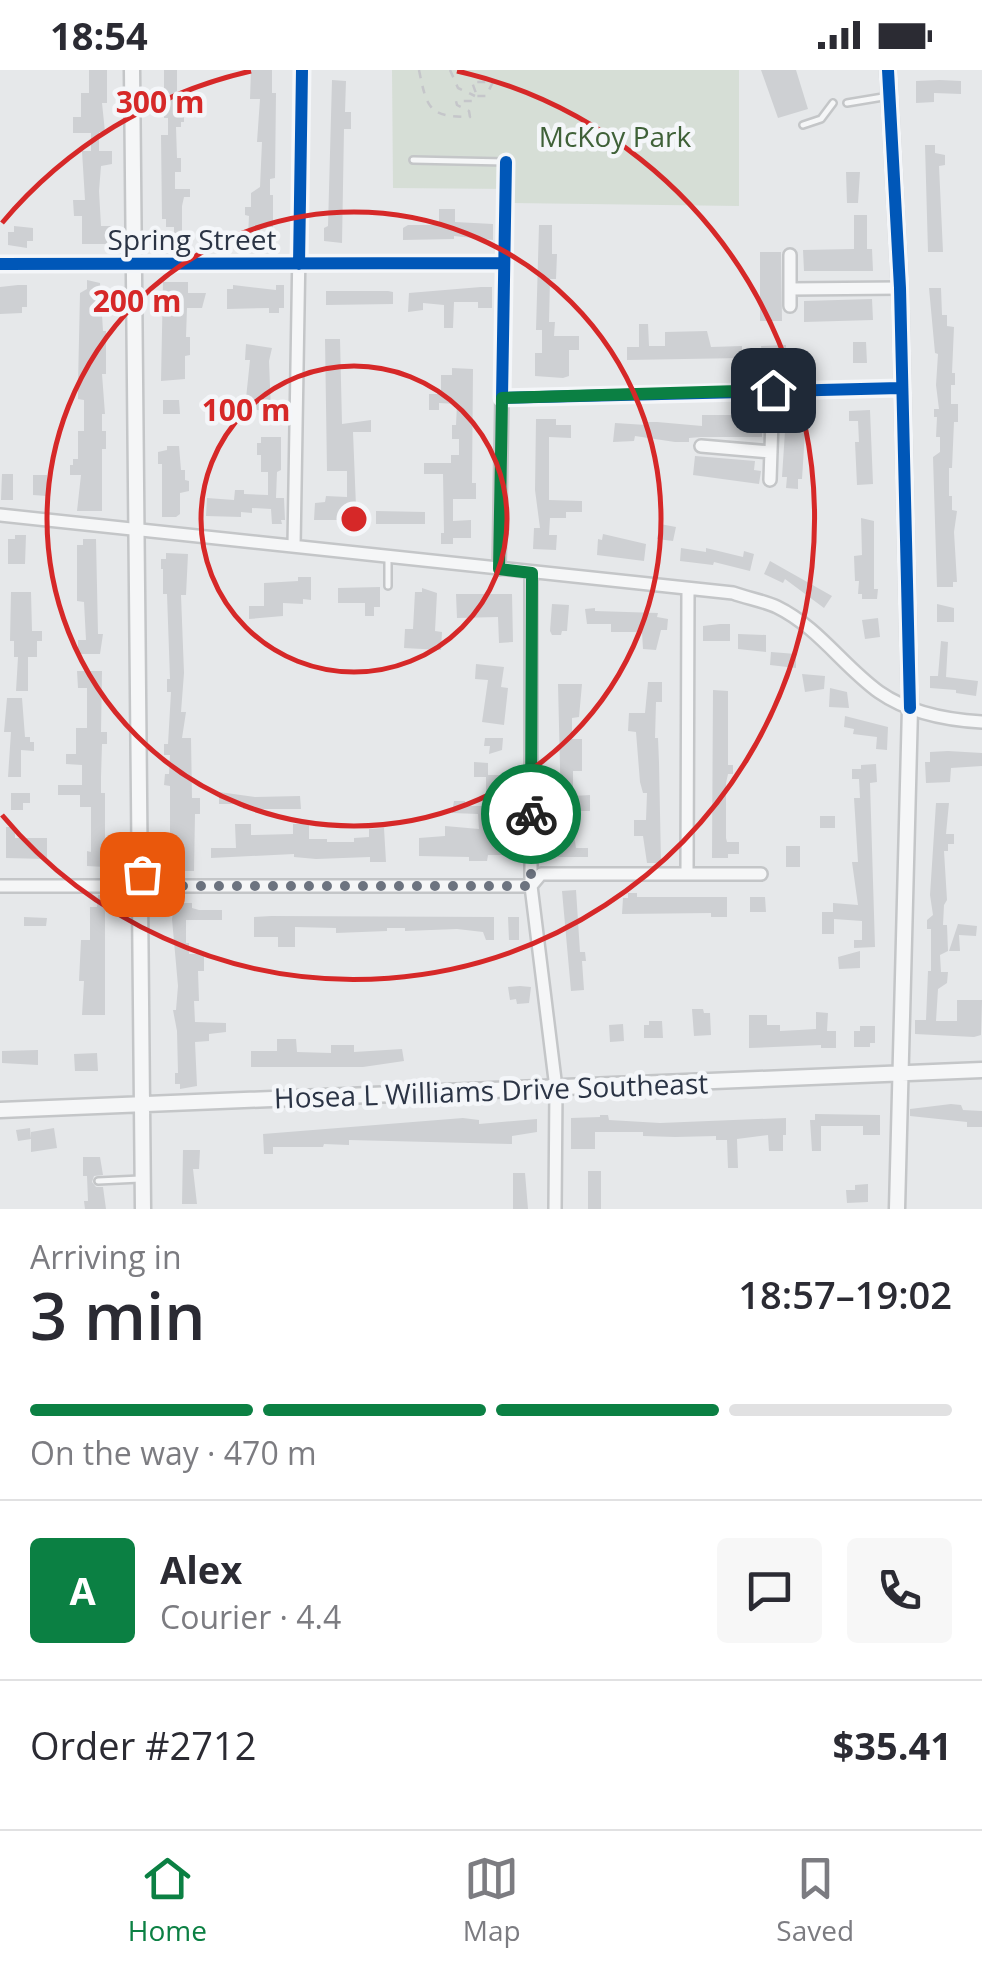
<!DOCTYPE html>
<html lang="en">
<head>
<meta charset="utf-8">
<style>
	:root { --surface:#fff; --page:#f7f7f7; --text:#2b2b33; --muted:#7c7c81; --line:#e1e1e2; --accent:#0b8043 }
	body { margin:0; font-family:"Open Sans",sans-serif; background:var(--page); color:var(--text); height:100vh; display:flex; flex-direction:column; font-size:38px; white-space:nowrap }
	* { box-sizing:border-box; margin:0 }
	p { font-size:32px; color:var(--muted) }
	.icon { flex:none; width:55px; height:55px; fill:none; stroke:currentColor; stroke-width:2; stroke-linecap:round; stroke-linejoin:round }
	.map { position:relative; height:1139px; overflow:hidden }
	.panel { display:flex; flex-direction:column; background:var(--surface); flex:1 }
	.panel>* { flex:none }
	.pin { position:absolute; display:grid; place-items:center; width:85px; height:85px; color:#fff; margin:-42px; border-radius:20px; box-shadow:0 5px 15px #0006 }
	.courier { position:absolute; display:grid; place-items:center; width:100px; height:100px; margin:-50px; border:8px solid #0b8043; border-radius:50%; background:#fff; color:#222; box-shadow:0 2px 12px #0007 }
	.summary em { font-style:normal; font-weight:600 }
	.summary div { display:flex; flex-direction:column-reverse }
	.summary { display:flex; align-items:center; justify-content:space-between; height:170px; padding:0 30px }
	h1 { font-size:65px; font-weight:600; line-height:75px }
	.bar { display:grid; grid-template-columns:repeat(4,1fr); gap:15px 10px; align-content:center; height:120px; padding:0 30px }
	.bar i { height:12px; border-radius:8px; background:var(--line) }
	.bar .selected { background:var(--accent) }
	.bar p { grid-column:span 4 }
	.line { display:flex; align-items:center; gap:25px; padding:0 30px; border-top:2px solid var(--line) }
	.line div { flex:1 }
	.round { display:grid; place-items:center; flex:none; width:105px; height:105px; border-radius:10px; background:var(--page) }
	.status { display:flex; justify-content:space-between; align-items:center; height:70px; padding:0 50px; background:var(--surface); direction:ltr }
	.status svg { height:28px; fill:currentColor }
	.tabs { display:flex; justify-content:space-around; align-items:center; height:140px; border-top:2px solid var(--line); background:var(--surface); font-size:28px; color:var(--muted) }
	.tabs a { display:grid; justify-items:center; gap:5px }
	.tabs .selected { color:var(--accent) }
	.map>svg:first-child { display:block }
</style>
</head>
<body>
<div class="status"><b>18:54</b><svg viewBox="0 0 49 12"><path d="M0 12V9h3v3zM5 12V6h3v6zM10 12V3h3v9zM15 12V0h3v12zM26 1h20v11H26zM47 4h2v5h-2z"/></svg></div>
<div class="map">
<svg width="982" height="1139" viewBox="0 0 982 1139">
	<rect width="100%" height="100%" fill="#e6e8ea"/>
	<path fill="#d6ded6" d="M392 0H739V136L512 133 511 119 393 118Z"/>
	<path fill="#ced0d3" d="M89 0H107V33H102L105 62H99V81H112V94L101 96 99 121 101 156H112V169H107V174H82V146H74L73 130H85L82 81H91V63H73V47H81V23H89Z
		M164 0H177V39L184 42V52H181V57H176L177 88H181V102H175V119H190V127H184L182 136V167H190V180H174V157H166V149H162L161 65H168V48H164Z
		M251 0H272V23H276L275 108 270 109V125H273V158H260L261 179H240V166H248L249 146 245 145V137H251V123L260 117 262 72H257L260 29H250Z
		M761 0H796L808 39 778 48Z
		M332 10 346 11 345 42H351V59H344L342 173 324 171V158L328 156Z
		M940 10 961 11V24L934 23V32L916 33V11Z
		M925 75H935V83L945 85V95L939 96 943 182H928Z
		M846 102H860L858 133H847Z
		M439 139H455V152L493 154V170L454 166V169L403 170V158L408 155H439Z
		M854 145H867V179H872L873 201H804L803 180 854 179Z
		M539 155H552V184H557L556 209H550L549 252H555L554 266H579V280H569V306L563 308 535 306V283H542V260H536Z
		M14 156 33 158V171H27V178L8 175V162H14Z
		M760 182H781L782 251H760Z
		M87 210 100 213 103 261H106V304H102L105 344H102V361H106V379H102V441H77L81 405H70V395H73V389H78V361H84V330L78 329V315L80 223 87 219Z
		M163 212H188V223H206L202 238H187L186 267H190V285L185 286V309L161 311Z
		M18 215H27V237H22V243L0 244V217Z
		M233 215 276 220V215H284V238H279V243H269V238L227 239V219H233Z
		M481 217H492V238H478V232H454L453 258H444V235L423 233V240L408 242 409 223Z
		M929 218H941L942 245H947V256L954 257 952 303H955V315H951V334H958V352H954L952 398H949V426H952V440L957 441 954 462 957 512H953V517H937L933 387 940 382V367H936L937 347H934V339H939L936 315 938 284 935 283Z
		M326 221H388L393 222V234L326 235Z
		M872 229 873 250 804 252V231Z
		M639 254H648L649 276H665V262L707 261 711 277 742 276V288L627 290V277H639Z
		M325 269H340L342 354 371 350V362H353L356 437H360V450H314L315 433 325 432 326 426 347 427V401H327Z
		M853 272H866L867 293H853Z
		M246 274 272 278 269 291 271 342 245 338 250 290H245Z
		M786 275V285L781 288 762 286 761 276Z
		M452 298 473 299 472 413H476V429H453V451L471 450V468H453V474H441V463H444L443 404H424V393H451V385H459V369H452V355H456L457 334 439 333V340H429V324H441V305H452Z
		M163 330H179L180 344H163Z
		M870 340 873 414 857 415 855 372H859L858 351H849V341Z
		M702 345H755V353H762V367H701L689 368V372H675L635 366 634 371 613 372 615 353 646 355V352H657L702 356Z
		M786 346H806L802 409H798V419L786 418 787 407H782Z
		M536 349H556V355H571V368L549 367V430L582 431V442H566V448H550L549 465H557L556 480 533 479 534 458H540L535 420Z
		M261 367H281V400L277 402 276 428H284L285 450H281L282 454H272L271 439 252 438V443L241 442V447L206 446 207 428 234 430 235 420H244V424L268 425V402H261V385H257V373H261Z
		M167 376H179L181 400H185V410L189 411V421L180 423V444L176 447H162V394H158V382L167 380Z
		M695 386 755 391 754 400 761 401 759 414 693 405Z
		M2 404H13V430H1Z
		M33 405H47V426L33 425Z
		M376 441 425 442V454H376Z
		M861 448 874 451V519H878L877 529H862V524H858L859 511H855L854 486 862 485Z
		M660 454 676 457 673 471 657 469Z
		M603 464 646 474 644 491 597 485 598 469 602 470Z
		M15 465H26L25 494H8V469H15Z
		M83 469H96L98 564H103L100 584H78V570H86L84 532 77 531V475H83Z
		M681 478 706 482V478L743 487 744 481 754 484 750 501 714 492 713 495 680 491Z
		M166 483 188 484 186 525H181L184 603 181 642H186L182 668H191L192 728H200V744H195L194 801H165V788H170V716L164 715 165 704H169L170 685H164V674H168L171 622H167V609H170L167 524H163V499H161V489H166Z
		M770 491 832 526 824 538 785 509 783 513 764 504Z
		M298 507H311V530L303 529V534L283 533V546L249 549V536H264V513L298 511Z
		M380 517V537H374V546H365V533H338V518Z
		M422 518 437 523 435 561 442 562 441 580 404 578 405 559H413L415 522H422Z
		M11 522H31L32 561H42V571H37V587H28V621H16L18 587H14V571H10Z
		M456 524H512L513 572 499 573 498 547 457 548Z
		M552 534 569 535 567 561H562L561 565H552L550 561Z
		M937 534 954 538V552H937Z
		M595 538V541L658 543 657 547 668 549 667 560H661L656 580 643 579 642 562H611V554H587L585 539Z
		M878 548 880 567 865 569 862 550Z
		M720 554H730V571H703V556Z
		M738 564 766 565V582L738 579Z
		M941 571 948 572 946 607 978 611 976 626 956 623V620L930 618V606H938Z
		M771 582 796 584V598L770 595Z
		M476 594 504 597 501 617 508 618 504 655 482 652 488 610 475 609Z
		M77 601H102L101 662H107V674H102L101 707V723H105V797L87 796V781L91 782V737H80V725H58V715H82V695L66 694V684H76V658H87V618H78Z
		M802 604 825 606 824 619 805 622Z
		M648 612H662V632H656L655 668H658L659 693 661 793H647L643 766H634V750H646L647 723H643L640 712 636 662 628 661 629 643H645Z
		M558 614H582L579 647 572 648V669H582V701H573V726L590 725V741H574V764L576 778H588V787H558L561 738Z
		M830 618 847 622 849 638 829 637Z
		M713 620 728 621V695H733V704H728L726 713V768L727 772H739V784H728V788H712Z
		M7 628H22L25 667H30V672H34V681L21 680V707H8L11 662H4Z
		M845 646 888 657 887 680 876 679 877 667 853 664 854 659 844 657Z
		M485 668H503L502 680 489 684 490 676H484Z
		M948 681 982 683V696L951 698 950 712 926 713 925 692H930V682Z
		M474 692 488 693V705H504V738H512L511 754H504V771H513L514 785H488L487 791H469V787L419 786V768L445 766V756L479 759 478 744 452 743 454 731H465V736H486V707H474Z
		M876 694 877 712 870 713 875 877 854 878V870H862V851L834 849V864H822V842H833V833L858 835 852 792H858L854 728H860L859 709H852V699H861V695Z
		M219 722 255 727 300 726 301 739H243L244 734H219Z
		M11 723H30V733H23V740H11Z
		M936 733H949L946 764H954V774H948V781H944L947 830 944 835 943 855H947L948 881 940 885 941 902H948L947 913 938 919 936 951H957V930H982L981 965 974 967 915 964V950H926L928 901H931V859H927V850L933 845 930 825Z
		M820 746H835V758H820Z
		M235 754H251V765L293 764V754H309V769H327V772H354V768L369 767V759L384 758 386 792H370V787L316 789 294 787V784L211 788V778H236Z
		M6 757H15V768H47V789L6 788Z
		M786 776H800V797H786Z
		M576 820 580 882H585L586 891H582L584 920 571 921 562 821Z
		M628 823H637V827H727V847H711V843L622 844 623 828H628Z
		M98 825H105V945H82L84 911H79L81 870H90V837H97Z
		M750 827H765L766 842H750Z
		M175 833H192V838L199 840H222V850H186V873H189V884H204V901H198L199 931H194L195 952 226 953V962L209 964V971L195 972 197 1016 180 1019V1014H175V1003H178L177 961 173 940H176L178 916 172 849Z
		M271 846 494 847V870H486L483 862 457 859 405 861V858H387V861L336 863V858L295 857V877H278V867H254V847Z
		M24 847 47 848 46 856H24Z
		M508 847H519V870H509Z
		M958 854 977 856 976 866 959 865 960 881H949Z
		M860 881V898L839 899 838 887Z
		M520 916 531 917 529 933 517 934 516 929 510 930 508 917Z
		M692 939H703L704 943H710L711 965 694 966Z
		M816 942 828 943 827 961H836V978H821V975L749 978V945H767V955H780V961L799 960 816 959Z
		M649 951H662L663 968H644V955H649Z
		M623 954 624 971 610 972 609 955Z
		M860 956H875V973H870V977H854V961H860Z
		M277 969H296L297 982 331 983V975H354V982L402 979 404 991 363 997H251V981H277Z
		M38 980V995L2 993V981Z
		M97 983 98 1001H75L74 984Z
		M951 1034 961 1035 963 1040 982 1041V1057H967V1052L910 1046V1039Z
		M815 1044 880 1045V1065H863V1056H821V1081H812L810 1050H815Z
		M600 1045H608L609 1050 660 1053 786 1048V1065H783V1081H769L768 1065 737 1069 738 1098H728L727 1070H716V1066L675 1067 643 1066V1062H595V1079H571V1048L600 1047Z
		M463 1048 479 1050V1054L537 1049V1062L512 1066V1074L349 1070V1075L324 1074 323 1077H273V1084H264L263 1064Z
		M30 1058 31 1069V1062L54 1058 57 1078 31 1082V1069L18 1071 16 1060Z
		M183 1080H200L199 1099H193L197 1134H182Z
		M83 1087H100L103 1105 94 1106 92 1112 96 1117H103L106 1139H85L84 1131H88L87 1106H83Z
		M588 1101H601V1139H588Z
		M513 1103H525L528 1139H513Z
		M868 1114V1132L847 1133 846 1120H855V1115Z"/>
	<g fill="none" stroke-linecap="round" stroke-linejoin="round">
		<defs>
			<path id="service" d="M847 33 889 26
				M803 55 821 49 833 33
				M413 90 505 92
				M388 490V516
				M98 1111 140 1109"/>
			<path id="minor" d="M790 185V236
				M0 194 503 193
				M790 219 900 218
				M502 328 900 318
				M701 376 771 382
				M770 410 773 320
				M0 445 733 523C747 528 764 531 777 537 818 557 843 596 879 622 909 643 946 650 982 652
				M294 476 302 0
				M499 499 506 92
				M531 503V816L556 1018 555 1139
				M687 803 688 519
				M0 816H531L541 804H761"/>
			<path id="tertiary" d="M132 0 143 1139
				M888 0 900 218 910 638 897 1139
				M0 1040 982 1000"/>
		</defs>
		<use href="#service" stroke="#c4c6c8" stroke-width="10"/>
		<use href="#minor" stroke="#c4c6c8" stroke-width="16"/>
		<use href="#tertiary" stroke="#c4c6c8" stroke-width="19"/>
		<path stroke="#c5c6ca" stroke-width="2.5" stroke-dasharray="8 8" stroke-linecap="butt" d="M419 0C427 39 429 47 470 47L469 41 457 35 456 31H473L477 26H486L493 12H472L477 26
			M450 0 458 18 475 26"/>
		<use href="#service" stroke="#f5f6f7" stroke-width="5"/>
		<use href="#minor" stroke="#f5f6f7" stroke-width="11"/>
		<use href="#tertiary" stroke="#f5f6f7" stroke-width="14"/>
		<defs>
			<path id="cycleway" d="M888 0 900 218 910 638
				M506 92 502 328 900 318
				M0 194 503 193
				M299 194 302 0"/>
		</defs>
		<use href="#cycleway" stroke="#f4f6f9" stroke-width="19"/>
		<use href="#cycleway" stroke="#0057b8" stroke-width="12"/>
	</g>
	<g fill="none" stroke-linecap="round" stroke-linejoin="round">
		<path stroke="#6c737f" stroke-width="10" stroke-dasharray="0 18" d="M142 804 141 816H531V744"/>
		<path stroke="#0b8043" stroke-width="12" d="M531 744 532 503 499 499 502 328 773 320"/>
	</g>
	<g fill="none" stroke="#d62828" stroke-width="5">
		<circle cx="354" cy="449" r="153"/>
		<circle cx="354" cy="449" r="307"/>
		<path d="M2 153A460 460 0 0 1 251 1M457 1A460 460 0 1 1 2 745"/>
	</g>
	<g text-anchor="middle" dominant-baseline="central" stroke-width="9" stroke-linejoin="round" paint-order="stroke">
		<g font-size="28" fill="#3f6138" stroke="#f4f6f9">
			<text x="615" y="66">McKoy Park</text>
		</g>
		<g font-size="28" fill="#2b3445" stroke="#f4f6f9">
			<text x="192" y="169">Spring Street</text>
			<text transform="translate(491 1020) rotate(-2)">Hosea L Williams Drive Southeast</text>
		</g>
	</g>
	<circle cx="354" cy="449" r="15" fill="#d62828" stroke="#f4f6f9" stroke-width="5"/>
	<g font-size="30" text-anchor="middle" font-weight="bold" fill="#d62828" stroke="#f4f6f9" stroke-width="9" stroke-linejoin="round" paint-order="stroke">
		<text x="160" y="43">300 m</text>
		<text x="137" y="242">200 m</text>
		<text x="246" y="351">100 m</text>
	</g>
</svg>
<div class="pin" style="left:142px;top:804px;background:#ea580c"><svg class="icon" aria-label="bag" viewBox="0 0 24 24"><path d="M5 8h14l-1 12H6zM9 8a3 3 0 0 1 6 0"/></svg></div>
<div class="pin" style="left:773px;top:320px;background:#1f2937"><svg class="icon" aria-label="home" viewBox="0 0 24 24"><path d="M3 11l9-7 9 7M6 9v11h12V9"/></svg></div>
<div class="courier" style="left:531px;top:744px"><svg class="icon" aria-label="bike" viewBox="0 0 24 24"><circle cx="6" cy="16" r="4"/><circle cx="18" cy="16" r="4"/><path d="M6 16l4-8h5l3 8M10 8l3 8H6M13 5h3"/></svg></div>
</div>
<section class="panel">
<div class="summary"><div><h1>3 min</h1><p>Arriving in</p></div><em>18:57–19:02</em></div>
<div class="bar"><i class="selected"></i><i class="selected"></i><i class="selected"></i><i></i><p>On the way · 470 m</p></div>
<div class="line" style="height:180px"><b class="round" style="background:var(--accent);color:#fff">A</b><div><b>Alex</b><p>Courier · 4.4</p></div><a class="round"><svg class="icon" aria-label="chat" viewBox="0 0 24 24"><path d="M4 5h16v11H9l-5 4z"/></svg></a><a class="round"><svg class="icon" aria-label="phone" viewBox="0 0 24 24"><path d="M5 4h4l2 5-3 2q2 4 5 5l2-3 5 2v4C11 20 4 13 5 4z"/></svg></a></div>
<div class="line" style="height:130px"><div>Order #2712</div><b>$35.41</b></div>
</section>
<nav class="tabs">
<a class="selected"><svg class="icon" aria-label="home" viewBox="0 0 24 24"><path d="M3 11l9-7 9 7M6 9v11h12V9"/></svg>Home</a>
<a><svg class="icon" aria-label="map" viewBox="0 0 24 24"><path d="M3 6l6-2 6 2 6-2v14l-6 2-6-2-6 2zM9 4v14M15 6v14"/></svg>Map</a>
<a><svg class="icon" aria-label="saved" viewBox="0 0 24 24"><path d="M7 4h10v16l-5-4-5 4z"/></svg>Saved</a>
</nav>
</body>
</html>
